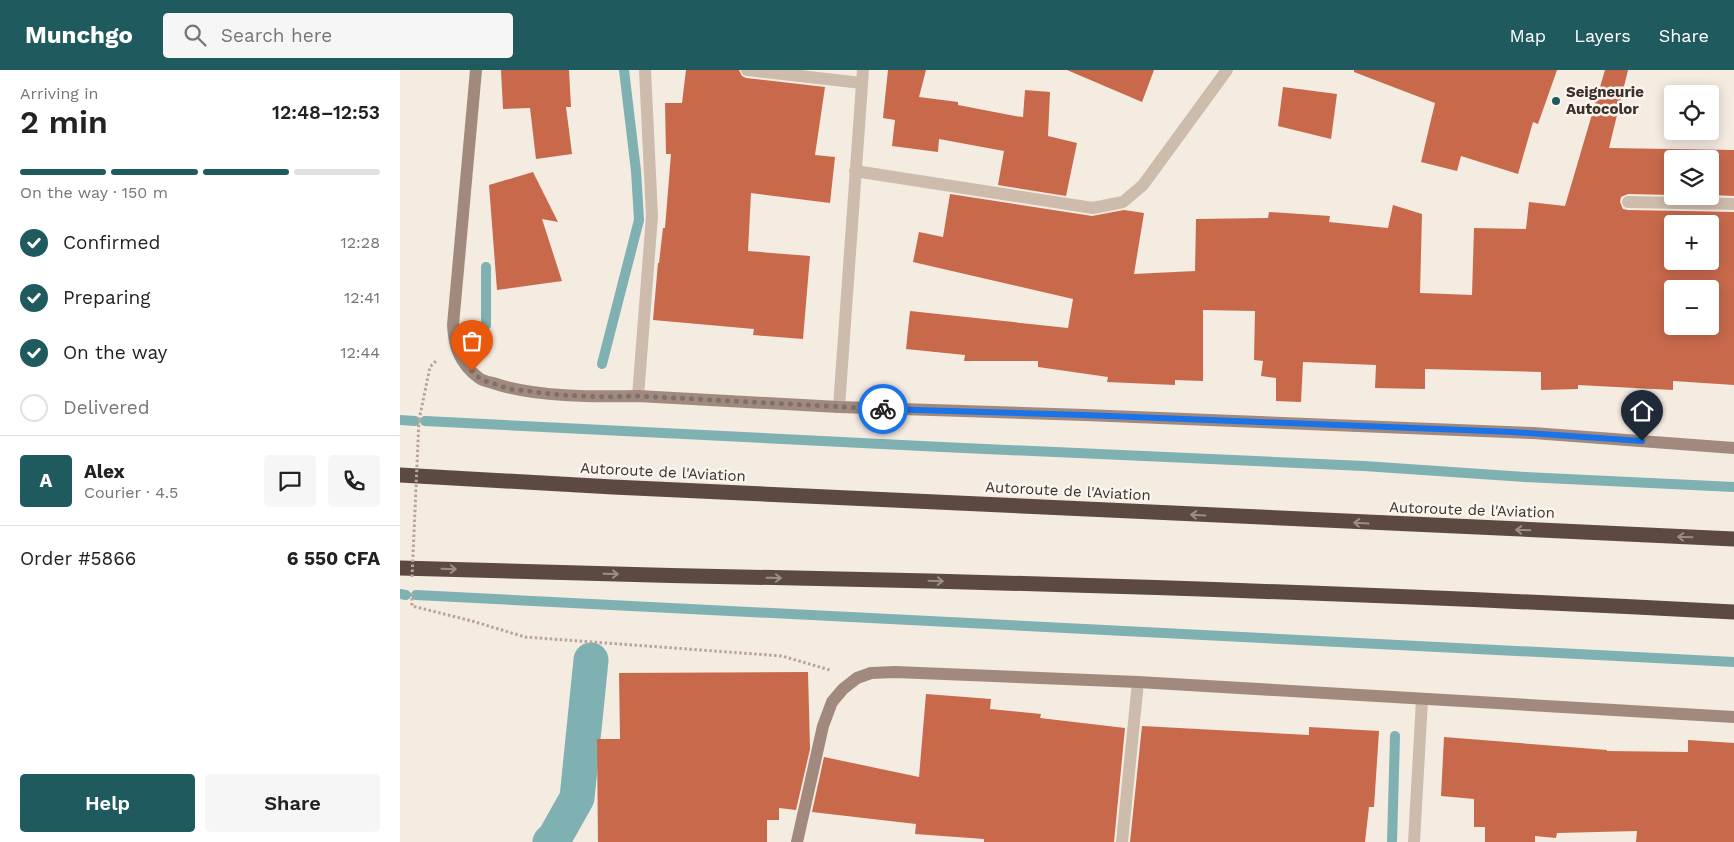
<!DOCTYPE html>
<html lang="en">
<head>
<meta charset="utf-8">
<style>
	:root { --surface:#fff; --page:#f6f6f6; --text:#222; --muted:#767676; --line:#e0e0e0; --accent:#1f5a5e }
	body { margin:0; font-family:"Work Sans",sans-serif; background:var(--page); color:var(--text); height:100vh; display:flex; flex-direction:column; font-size:19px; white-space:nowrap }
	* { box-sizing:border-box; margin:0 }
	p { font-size:16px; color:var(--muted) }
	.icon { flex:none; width:28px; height:28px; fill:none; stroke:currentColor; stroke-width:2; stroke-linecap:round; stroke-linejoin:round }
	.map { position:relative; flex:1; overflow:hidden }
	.panel { display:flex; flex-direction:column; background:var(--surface); width:400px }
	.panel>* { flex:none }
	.controls { position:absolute; left:1264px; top:15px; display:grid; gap:10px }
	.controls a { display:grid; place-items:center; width:55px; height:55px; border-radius:5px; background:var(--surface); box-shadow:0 2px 12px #0003; font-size:25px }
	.pin { position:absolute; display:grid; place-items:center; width:42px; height:42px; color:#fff; margin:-51px -21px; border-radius:50% 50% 50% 0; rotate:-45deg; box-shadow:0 0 5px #0007 }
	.pin .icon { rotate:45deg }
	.courier { position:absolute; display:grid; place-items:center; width:50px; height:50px; margin:-25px; border:4px solid #1a73e8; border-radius:50%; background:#fff; color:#222; box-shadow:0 1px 6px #0007 }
	.overview em { font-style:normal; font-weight:600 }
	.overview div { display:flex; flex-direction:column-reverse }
	.overview { display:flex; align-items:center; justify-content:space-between; height:85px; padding:0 20px }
	h1 { font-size:32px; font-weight:600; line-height:38px }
	.bar { display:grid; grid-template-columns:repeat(4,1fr); gap:8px 5px; align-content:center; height:60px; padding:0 20px }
	.bar i { height:6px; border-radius:4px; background:var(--line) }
	.bar .on { background:var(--accent) }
	.bar p { grid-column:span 4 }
	.line { display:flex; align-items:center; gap:12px; padding:0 20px; border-top:1px solid var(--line) }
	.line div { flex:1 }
	.round { display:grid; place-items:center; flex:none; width:52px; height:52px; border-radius:5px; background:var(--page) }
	ol { padding:0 20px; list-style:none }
	li { display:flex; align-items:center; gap:15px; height:55px }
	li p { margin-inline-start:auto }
	li .icon { padding:5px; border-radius:50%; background:var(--accent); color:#fff; stroke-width:4 }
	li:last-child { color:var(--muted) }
	li i { width:28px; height:28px; border:2px solid var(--line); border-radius:50% }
	.button { display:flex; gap:10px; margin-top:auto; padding:10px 20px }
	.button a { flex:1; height:58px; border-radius:5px; background:var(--accent); color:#fff; font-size:20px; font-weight:600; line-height:58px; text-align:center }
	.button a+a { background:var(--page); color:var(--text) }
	header { display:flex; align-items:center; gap:30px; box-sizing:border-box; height:70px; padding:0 25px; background:var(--accent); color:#fff }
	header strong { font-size:24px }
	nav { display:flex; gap:28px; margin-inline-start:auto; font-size:18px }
	.search { width:350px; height:45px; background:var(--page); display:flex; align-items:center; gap:12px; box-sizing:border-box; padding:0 18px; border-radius:5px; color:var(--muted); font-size:19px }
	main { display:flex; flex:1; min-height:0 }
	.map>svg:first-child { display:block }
</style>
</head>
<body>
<header>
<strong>Munchgo</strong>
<div class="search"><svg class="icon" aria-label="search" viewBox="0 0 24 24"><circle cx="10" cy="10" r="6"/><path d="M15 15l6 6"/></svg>Search here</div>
<nav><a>Map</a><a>Layers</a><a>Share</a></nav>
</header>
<main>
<section class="panel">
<div class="overview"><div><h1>2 min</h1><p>Arriving in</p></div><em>12:48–12:53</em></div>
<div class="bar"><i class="on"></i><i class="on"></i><i class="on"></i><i></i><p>On the way · 150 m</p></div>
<ol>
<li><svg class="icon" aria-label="check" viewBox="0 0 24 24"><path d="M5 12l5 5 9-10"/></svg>Confirmed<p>12:28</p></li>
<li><svg class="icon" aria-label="check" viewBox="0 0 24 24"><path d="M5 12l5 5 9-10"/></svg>Preparing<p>12:41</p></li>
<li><svg class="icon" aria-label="check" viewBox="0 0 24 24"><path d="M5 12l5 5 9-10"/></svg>On the way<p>12:44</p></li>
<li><i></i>Delivered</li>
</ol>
<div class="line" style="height:90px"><b class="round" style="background:var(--accent);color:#fff">A</b><div><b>Alex</b><p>Courier · 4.5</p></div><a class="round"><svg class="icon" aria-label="chat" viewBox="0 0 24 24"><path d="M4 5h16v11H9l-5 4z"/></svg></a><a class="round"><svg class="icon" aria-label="phone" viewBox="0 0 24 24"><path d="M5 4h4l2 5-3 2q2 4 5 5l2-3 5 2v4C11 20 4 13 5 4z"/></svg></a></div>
<div class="line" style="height:65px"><div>Order #5866</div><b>6 550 CFA</b></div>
<div class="button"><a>Help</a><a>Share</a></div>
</section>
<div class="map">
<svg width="1334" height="772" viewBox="0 0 1334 772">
	<rect width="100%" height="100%" fill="#f4ebe1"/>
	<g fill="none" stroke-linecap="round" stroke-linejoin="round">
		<path stroke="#7fb0b2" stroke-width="10" d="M86 255V197
			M202 294 239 150 236 101 224 0
			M0 350 15 351
			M25 351 542 377 964 396 1125 407 1334 417
			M0 524 6 525
			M16 525 1334 592
			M992 772 995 666"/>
		<path stroke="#7fb0b2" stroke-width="35" d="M150 772 155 767 177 728 191 590"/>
	</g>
	<path fill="#c8694b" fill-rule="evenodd" d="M101 0H169L171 37H166L172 84 136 89 130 38 103 39Z
		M286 0H339L342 6 346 8 425 17 415 85 435 87 430 133 351 123 348 181 410 186 403 269 353 265 354 259 253 250 258 193H259L263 158H265L271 84H266L265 33H282Z
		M488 0H526L519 27 558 32V35L615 46 623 47 625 20 650 22 648 66 677 73 666 126 598 115 604 81 539 69 538 82 492 76 495 50 483 48Z
		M667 0H754L742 32Z
		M954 0H1157L1138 54 1133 52 1118 104 1061 86 1057 101 1021 92 1035 33 954 2Z
		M1205 0H1228L1209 78 1334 80V126L1310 125V89H1272V125L1228 124 1221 127 1220 132 1223 139 1228 140 1334 142V315L1273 311V320L1178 315V319L1141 320V302L1025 299V319L975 318 976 295 903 292 901 332 876 331V308L861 306 863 291 854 290 855 241 803 240V311L775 310V315L707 312 708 307 638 297V291H564L565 285 506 279 510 241 668 258 673 229 513 192 519 162 543 167 550 124 692 146 724 140 744 143 734 204 795 201 796 149 868 148 869 142 930 146 929 152 988 158 993 135 1022 144 1020 223 1072 225 1074 158 1126 159 1129 132 1165 136ZM1272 154H1310V191H1272ZM1272 219H1310V256H1272Z
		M883 17 937 24 931 69 878 56Z
		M133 102 158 152 142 149 162 211 97 220 89 115Z
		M408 602 410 679 396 740 379 738V750H367V772H198L197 669H220L219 603Z
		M526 624 591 629 590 639 641 644 640 648 725 658 714 772H584V769L515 764 516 754 412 742 424 687 519 707Z
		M742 656 909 665V657L979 661 974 737H969L965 772H730Z
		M1044 667 1207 680V681L1288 682V670L1334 673V772H1236L1237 761 1157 763 1156 768 1135 766V772H1085V757H1074V729L1041 726Z"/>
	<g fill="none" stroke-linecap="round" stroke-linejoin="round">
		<path stroke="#b9a596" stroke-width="3" stroke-dasharray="2.5 2.5" stroke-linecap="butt" d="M19 350 30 297 36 291
			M12 523V536L72 551 125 567 382 586 430 600"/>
		<path stroke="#cdbbac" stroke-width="12" d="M347 0 462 13
			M455 101 693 138 723 132 743 115 827 0
			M1228 132 1334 134
			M238 326 252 146 245 0
			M439 337 463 0
			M722 772 738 612
			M1014 772 1022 630"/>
		<path stroke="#a18a7d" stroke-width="12" d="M76 0 53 255C54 277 60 294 79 308 83 311 89 312 93 313 134 327 194 327 238 326L439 337 685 345 1133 363 1334 378
			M397 772 423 656 432 632 443 619 457 608 471 603 495 602 738 612 1334 647"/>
		<path stroke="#5c4a42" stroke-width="15" d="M0 405 213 417 1334 469
			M0 498C177 504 353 507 530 511 798 518 1066 528 1334 542"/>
		<path stroke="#b9a596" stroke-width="3" stroke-dasharray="2.5 2.5" stroke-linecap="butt" d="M12 507 19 350"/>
	</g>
	<defs><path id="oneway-shaft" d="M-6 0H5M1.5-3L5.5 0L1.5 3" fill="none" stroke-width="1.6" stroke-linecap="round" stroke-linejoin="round" transform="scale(1.25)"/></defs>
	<g stroke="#9c8e87">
		<use href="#oneway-shaft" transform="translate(798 445) rotate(-177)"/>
		<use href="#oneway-shaft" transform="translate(961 453) rotate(-177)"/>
		<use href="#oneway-shaft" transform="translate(1123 460) rotate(-178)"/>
		<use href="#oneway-shaft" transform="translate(1285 467) rotate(-178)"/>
		<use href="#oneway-shaft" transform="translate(49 499) rotate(2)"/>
		<use href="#oneway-shaft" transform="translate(211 504) rotate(1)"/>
		<use href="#oneway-shaft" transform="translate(374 508) rotate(1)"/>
		<use href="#oneway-shaft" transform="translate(536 511) rotate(2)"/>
	</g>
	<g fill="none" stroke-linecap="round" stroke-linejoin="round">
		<path stroke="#7c716b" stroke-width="5" stroke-dasharray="0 9" d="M72 301 80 309 109 319 162 325 206 327 238 326 483 339"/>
		<path stroke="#1a73e8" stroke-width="6" d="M483 339 684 345 1113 362 1242 371"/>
	</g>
	<circle fill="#1f5a5e" stroke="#fbf5ee" stroke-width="2" cx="1156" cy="31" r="5"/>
	<g text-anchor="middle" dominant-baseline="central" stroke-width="5" stroke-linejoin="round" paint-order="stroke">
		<g font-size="15" font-weight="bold" fill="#3b302b" stroke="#fbf5ee" text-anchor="start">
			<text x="1166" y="22">Seigneurie<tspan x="1166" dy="17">Autocolor</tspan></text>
		</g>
		<g font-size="15" fill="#3b302b" stroke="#fbf5ee">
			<text transform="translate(263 402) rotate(3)">Autoroute de l'Aviation</text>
			<text transform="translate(668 421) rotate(3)">Autoroute de l'Aviation</text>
			<text transform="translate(1072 440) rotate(2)">Autoroute de l'Aviation</text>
		</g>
	</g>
</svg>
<div class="controls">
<a><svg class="icon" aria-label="locate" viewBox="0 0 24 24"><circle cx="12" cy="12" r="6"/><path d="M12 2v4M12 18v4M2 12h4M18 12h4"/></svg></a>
<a><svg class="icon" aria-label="layers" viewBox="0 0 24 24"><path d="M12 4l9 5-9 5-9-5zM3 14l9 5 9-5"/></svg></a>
<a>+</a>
<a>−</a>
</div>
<div class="pin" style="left:72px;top:301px;background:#ea580c"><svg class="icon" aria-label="bag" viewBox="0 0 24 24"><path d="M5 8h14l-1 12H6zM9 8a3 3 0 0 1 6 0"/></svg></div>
<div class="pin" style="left:1242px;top:371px;background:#1f2937"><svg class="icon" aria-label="home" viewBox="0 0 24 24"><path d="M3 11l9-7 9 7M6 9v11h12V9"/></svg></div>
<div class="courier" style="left:483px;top:339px"><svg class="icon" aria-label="bike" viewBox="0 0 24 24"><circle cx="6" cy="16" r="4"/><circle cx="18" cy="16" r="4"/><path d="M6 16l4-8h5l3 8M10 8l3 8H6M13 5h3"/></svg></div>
</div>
</main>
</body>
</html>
